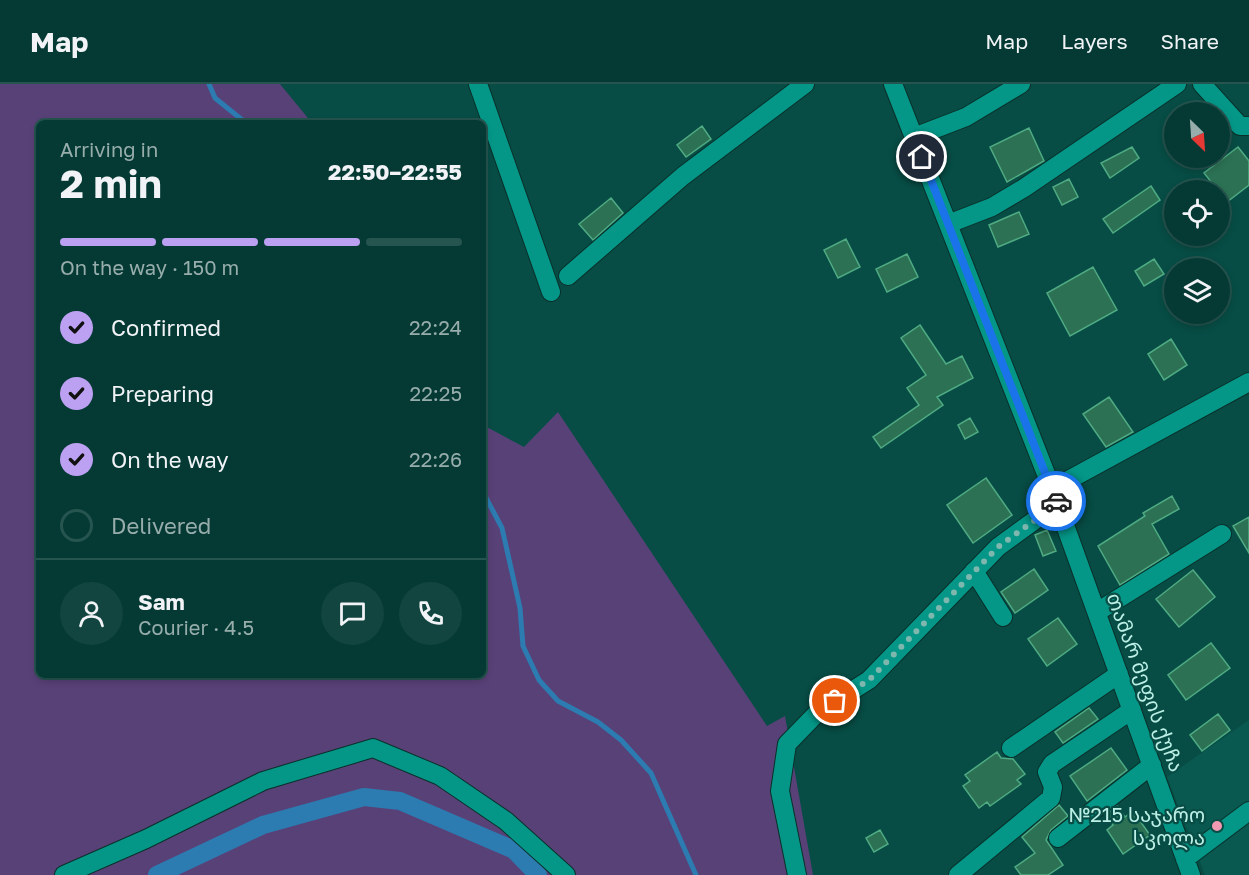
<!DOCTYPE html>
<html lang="en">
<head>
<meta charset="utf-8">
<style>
	:root { --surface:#053a34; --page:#134540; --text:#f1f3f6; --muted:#97adac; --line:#26544f; --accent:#bca0f2 }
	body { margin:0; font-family:"Golos Text","Noto Sans Georgian",sans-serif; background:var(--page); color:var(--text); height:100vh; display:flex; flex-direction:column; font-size:22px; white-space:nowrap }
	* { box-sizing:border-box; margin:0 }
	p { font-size:20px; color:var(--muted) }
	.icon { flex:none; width:33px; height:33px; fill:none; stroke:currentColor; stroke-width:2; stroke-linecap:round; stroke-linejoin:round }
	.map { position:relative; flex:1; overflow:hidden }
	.side { position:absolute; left:36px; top:36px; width:450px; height:558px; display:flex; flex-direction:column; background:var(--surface); border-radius:9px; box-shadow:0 3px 9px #0003,0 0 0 2px var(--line) }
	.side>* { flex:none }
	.needle { width:39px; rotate:155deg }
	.tools { position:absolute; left:1164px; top:18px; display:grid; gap:12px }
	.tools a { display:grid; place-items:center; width:66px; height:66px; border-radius:50%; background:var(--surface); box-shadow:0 3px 9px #0003,0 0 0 2px var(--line); font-size:30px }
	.pin { position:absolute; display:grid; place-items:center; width:51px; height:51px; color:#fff; margin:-26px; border:3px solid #fff; border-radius:50%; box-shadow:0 2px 6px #0007 }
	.courier { position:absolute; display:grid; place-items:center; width:60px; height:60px; margin:-30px; border:4px solid #1a73e8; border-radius:50%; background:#fff; color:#222; box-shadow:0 2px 8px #0007 }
	.headline em { font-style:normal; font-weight:700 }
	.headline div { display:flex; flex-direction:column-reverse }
	.headline { display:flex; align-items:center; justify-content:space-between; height:102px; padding:0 24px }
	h1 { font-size:39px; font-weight:700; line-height:45px }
	.bar { display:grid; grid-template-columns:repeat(4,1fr); gap:9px 6px; align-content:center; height:72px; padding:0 24px }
	.bar i { height:8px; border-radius:4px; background:var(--line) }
	.bar .active { background:var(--accent) }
	.bar p { grid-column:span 4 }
	.line { display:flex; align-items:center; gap:15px; padding:0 24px; border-top:2px solid var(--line) }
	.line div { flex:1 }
	.round { display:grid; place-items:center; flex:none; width:63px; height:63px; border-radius:32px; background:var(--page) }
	ol { padding:0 24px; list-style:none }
	li { display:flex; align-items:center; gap:18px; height:66px }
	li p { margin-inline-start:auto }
	li .icon { padding:6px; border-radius:50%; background:var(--accent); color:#111; stroke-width:4 }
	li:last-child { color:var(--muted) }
	li i { width:33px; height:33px; border:3px solid var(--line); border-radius:50% }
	header { display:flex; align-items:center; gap:36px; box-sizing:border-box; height:84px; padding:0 30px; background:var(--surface); border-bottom:2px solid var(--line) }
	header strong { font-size:28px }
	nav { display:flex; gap:33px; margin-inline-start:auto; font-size:21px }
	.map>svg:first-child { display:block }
</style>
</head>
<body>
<header>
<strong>Map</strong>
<nav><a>Map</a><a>Layers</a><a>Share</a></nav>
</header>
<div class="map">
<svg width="1249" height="791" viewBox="0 0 1249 791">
	<rect width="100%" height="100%" fill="#074d45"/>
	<path fill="#095950" d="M1249 636V791H1205L1167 693Z"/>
	<path fill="#584177" d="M0 0H280L312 39H39V591H483V341L524 363 558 328 767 642 785 632 813 791H0Z"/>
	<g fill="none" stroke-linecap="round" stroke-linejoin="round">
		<path stroke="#2c7bb1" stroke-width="5" d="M209 0 215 14 246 39
			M483 408 502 444 520 524 523 562 539 596 558 617 598 638 621 656 651 689 696 791"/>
		<path stroke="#2c7bb1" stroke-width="18" d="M157 791 263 741 364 713 400 717 514 766 538 791"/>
	</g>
	<path fill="#2c7153" stroke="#4fab83" stroke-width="1.5" d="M702 42 711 55 686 73 677 61Z
		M1029 44 1044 77 1007 98 990 63Z
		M1132 63 1139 74 1110 94 1101 79Z
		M1238 63 1249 77V101L1227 118 1204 89Z
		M1069 95 1078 113 1062 121 1053 103Z
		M1151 102 1160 116 1113 149 1103 135Z
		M611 114 623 129 593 156 579 140Z
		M1019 128 1029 150 998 163 989 141Z
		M846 155 860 183 838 194 824 166Z
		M907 170 918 193 887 208 876 185Z
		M1154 175 1164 190 1144 202 1135 187Z
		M1093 183 1117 226 1070 252 1047 209Z
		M920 241 946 280 962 272 973 294 937 313 943 321 881 364 873 353 919 321 907 304 926 291 901 254Z
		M1171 255 1187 281 1164 296 1148 270Z
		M1109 313 1133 348 1106 363 1083 330Z
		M970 334 978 348 965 355 958 341Z
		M986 394 1012 431 973 459 947 421Z
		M1172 412 1179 425 1152 440 1169 470 1120 501 1098 462 1145 432 1143 429Z
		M1249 433V469L1233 442Z
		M1047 446 1056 467 1043 472 1035 451Z
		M1034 485 1048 506 1015 529 1001 508Z
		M1193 486 1215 513 1179 543 1156 515Z
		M1058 534 1077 560 1047 582 1028 555Z
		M1211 559 1230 584 1186 616 1168 591Z
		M1089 624 1098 635 1063 659 1055 648Z
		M1218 630 1230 646 1202 667 1190 651Z
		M1111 664 1127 686 1087 717 1070 692Z
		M997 668 1001 674 1013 675 1025 690 1017 696 1021 700 990 722 987 718 979 724 963 702 970 697 965 691Z
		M1059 721 1068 732 1051 746 1046 756 1063 781 1048 791H1021L1015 783 1035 769 1022 753Z
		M1117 722 1125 733 1133 727 1150 751 1123 770 1107 746 1113 741 1106 731Z
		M880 746 888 760 874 768 866 754Z"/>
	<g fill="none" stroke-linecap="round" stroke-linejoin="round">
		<defs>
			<path id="minor" d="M478 0 551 208
				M893 0 1052 405 1191 791
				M1202 0 1240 42H1249
				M914 53 966 33 1021 0
				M948 140 992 123 1024 104 1177 0
				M568 192 683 92 805 0
				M1052 405 1249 298
				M974 487 1003 533
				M1097 528 1222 450
				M1011 664 1119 590
				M1058 754 1152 681
				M1185 775 1249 727
				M64 791 146 755 263 697 373 664 440 692 506 737 566 791
				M797 791 780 707 787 660 818 628 869 596 998 463 1057 420
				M958 791 1051 714 1053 703 1047 688 1052 680 1132 626"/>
		</defs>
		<use href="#minor" stroke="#09302a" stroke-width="20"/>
		<use href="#minor" stroke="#049788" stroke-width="18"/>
	</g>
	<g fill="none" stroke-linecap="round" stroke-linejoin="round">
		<path stroke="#7db7ae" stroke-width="6" stroke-dasharray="0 10.8" d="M835 617 869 596 998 463 1057 420 1056 417"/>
		<path stroke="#1a73e8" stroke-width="8" d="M922 73 1056 417"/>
	</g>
	<circle fill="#f19ab1" stroke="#074d45" stroke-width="2" cx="1217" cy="742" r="6"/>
	<g text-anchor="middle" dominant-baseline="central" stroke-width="4.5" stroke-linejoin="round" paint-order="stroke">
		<g font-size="20" fill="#bcf0e6" stroke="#074d45">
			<text transform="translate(1146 598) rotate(70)">თამარ მეფის ქუჩა</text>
		</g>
		<g font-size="20" fill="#bcf0e6" stroke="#074d45" text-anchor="end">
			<text x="1205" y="730">№215 საჯარო<tspan x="1205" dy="23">სკოლა</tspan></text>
		</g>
	</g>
</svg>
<div class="tools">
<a><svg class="needle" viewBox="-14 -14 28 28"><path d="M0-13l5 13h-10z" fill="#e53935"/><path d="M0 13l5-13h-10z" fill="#97adac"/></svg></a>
<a><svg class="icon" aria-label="locate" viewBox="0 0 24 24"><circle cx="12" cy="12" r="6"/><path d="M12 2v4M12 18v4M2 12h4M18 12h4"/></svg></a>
<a><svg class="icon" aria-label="layers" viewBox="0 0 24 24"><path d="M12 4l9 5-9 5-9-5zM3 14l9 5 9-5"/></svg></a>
</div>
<div class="pin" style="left:835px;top:617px;background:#ea580c"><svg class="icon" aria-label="bag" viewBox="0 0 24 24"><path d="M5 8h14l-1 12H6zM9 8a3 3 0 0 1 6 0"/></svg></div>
<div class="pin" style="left:922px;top:73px;background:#1f2937"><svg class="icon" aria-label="home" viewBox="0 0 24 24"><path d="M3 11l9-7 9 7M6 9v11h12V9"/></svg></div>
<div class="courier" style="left:1056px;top:417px"><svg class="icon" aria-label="car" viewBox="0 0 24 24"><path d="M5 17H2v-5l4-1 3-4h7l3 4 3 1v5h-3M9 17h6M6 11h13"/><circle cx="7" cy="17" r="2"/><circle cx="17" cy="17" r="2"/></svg></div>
<section class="side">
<div class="headline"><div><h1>2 min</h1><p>Arriving in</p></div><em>22:50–22:55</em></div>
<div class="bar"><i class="active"></i><i class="active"></i><i class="active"></i><i></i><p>On the way · 150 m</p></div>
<ol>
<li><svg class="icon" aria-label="check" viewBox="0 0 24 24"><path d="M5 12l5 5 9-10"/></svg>Confirmed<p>22:24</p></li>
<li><svg class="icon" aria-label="check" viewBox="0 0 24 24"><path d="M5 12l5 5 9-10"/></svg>Preparing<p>22:25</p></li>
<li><svg class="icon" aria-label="check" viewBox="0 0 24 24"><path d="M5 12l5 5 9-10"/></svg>On the way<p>22:26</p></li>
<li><i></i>Delivered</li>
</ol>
<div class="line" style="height:108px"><a class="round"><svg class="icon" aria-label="person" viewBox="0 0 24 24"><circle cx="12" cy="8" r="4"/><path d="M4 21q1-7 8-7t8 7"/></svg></a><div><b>Sam</b><p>Courier · 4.5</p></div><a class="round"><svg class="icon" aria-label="chat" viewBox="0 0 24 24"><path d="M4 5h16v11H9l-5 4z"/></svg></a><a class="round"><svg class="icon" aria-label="phone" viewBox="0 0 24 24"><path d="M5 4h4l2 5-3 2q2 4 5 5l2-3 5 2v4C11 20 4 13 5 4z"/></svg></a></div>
</section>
</div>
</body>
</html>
